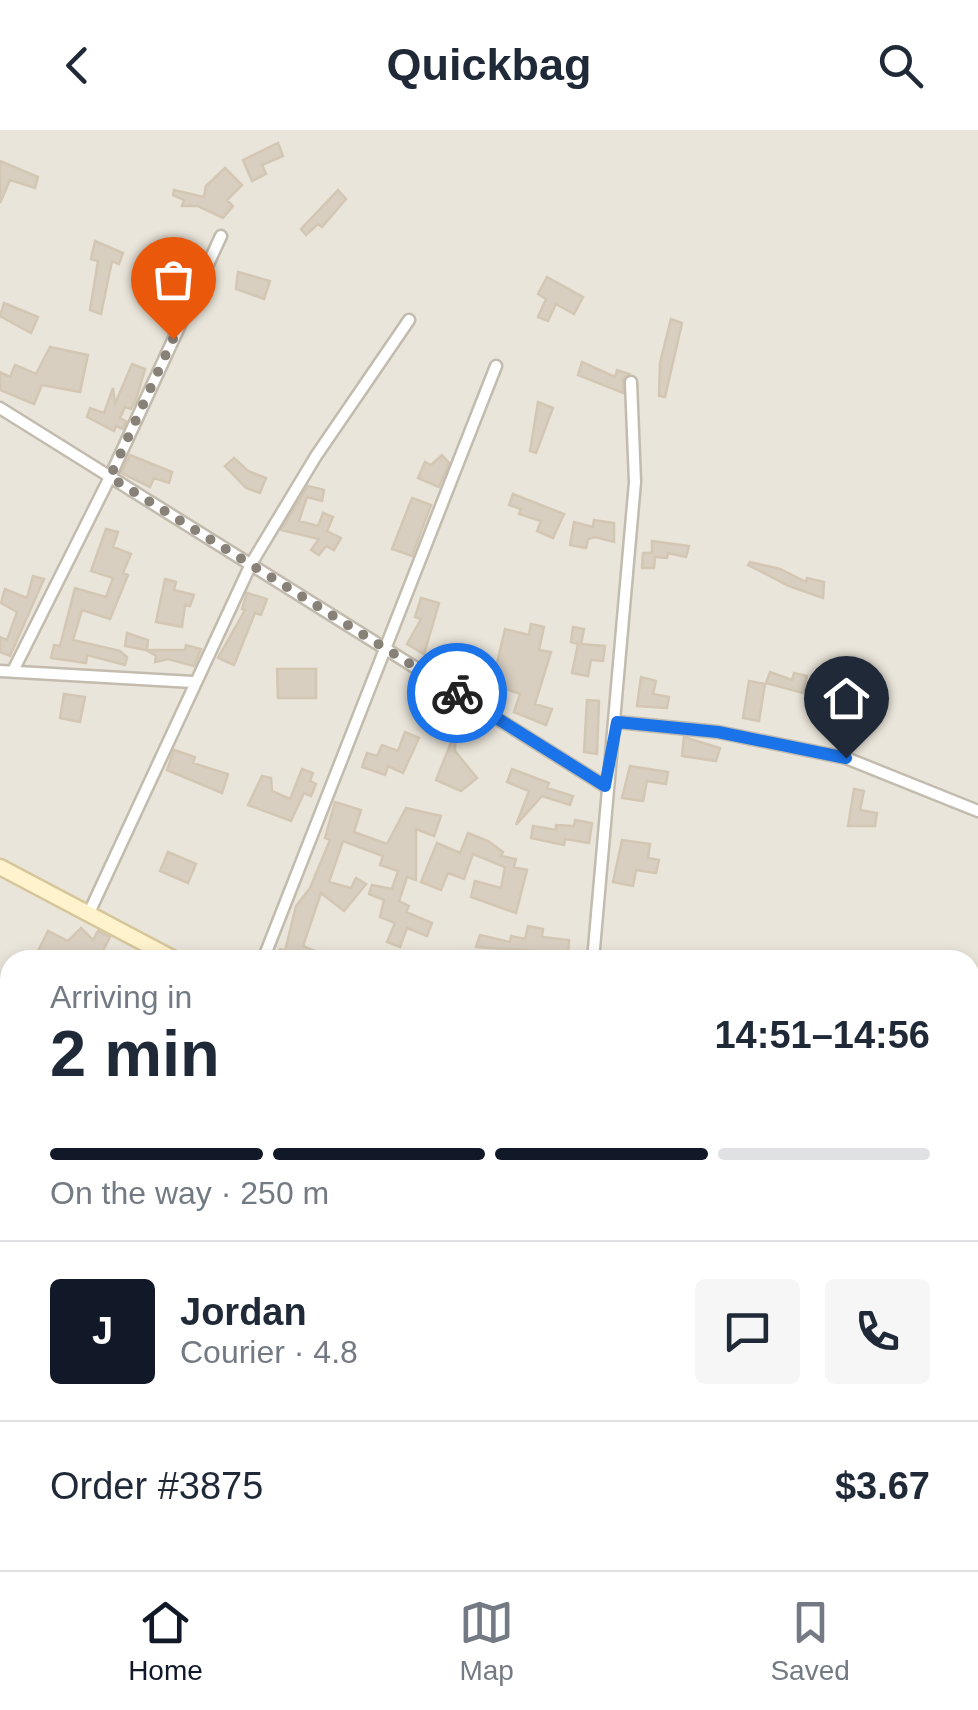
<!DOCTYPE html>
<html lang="en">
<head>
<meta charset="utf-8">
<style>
	:root { --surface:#fff; --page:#f6f6f7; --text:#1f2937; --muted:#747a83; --line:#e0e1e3; --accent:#111827 }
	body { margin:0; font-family:Helvetica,sans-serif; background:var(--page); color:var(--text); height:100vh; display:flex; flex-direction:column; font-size:38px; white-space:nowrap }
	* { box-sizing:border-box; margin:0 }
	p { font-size:32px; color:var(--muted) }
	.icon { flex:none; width:55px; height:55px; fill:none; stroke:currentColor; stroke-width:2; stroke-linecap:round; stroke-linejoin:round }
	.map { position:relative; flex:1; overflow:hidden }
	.sheet { position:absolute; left:0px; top:820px; width:980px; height:620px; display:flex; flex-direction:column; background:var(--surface); border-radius:30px 30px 0 0; box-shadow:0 5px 15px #0003 }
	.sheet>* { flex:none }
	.pin { position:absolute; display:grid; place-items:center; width:85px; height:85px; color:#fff; margin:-102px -42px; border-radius:50% 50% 50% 0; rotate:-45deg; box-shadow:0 0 10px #0007 }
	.pin .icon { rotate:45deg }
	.courier { position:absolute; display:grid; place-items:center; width:100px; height:100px; margin:-50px; border:8px solid #1a73e8; border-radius:50%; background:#fff; color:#222; box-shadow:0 2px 12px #0007 }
	.overview em { font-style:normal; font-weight:700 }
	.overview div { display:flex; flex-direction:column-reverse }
	.overview { display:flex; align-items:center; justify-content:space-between; height:170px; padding:0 50px }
	h1 { font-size:65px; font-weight:700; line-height:75px }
	.bar { display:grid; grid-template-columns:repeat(4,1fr); gap:15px 10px; align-content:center; height:120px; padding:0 50px }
	.bar i { height:12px; border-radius:8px; background:var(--line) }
	.bar .selected { background:var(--accent) }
	.bar p { grid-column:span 4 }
	.line { display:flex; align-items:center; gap:25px; padding:0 50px; border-top:2px solid var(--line) }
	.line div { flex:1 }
	.round { display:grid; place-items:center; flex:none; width:105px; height:105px; border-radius:10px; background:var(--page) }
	header { display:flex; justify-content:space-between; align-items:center; height:130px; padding:0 50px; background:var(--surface); font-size:45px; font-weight:700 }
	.menu { display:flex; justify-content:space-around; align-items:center; height:140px; border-top:2px solid var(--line); background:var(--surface); font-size:28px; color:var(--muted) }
	.menu a { display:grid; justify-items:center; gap:5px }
	.menu .selected { color:var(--accent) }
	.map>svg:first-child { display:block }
</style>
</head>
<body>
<header><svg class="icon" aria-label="back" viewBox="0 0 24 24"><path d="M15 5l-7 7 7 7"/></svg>Quickbag<svg class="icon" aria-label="search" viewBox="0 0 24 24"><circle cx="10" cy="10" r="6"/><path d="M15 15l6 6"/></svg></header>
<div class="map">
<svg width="978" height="1440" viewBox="0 0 978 1440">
	<rect width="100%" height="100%" fill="#f6f3ec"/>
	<path fill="#eae5da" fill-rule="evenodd" d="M0 0H978V1440H0ZM10 830H970V1430H10Z"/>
	<path fill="#d8cfc1" stroke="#d3c7b4" stroke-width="2.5" d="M278 13 283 26 262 35 266 44 252 51 243 30Z
		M0 31 38 47 35 58 10 50 0 73Z
		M225 38 242 55 227 70 233 76 223 88 198 76H182L184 70 173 65 174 60 204 67 206 56Z
		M338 60 346 69 322 97 318 94 306 105 301 99Z
		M95 111 123 123 119 134 112 131 101 184 90 180 98 131 91 129Z
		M238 142 270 151 264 169 236 159Z
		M547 147 583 167 574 184 556 174 548 191 538 187 546 169 538 164Z
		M4 173 38 187 31 203 0 186Z
		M671 189 682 193 665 267 659 266 660 233Z
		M50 217 88 225 80 262 42 255 34 274 0 260V242L10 247 15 235 36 244Z
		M582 232 615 247 617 240 629 244 623 249V263L578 245Z
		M132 234 145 239 136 270 131 279 125 277 120 288 126 291 123 299 116 296 114 301 87 287 90 278 104 283 113 258 115 274Z
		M538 272 553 278 536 323 530 321Z
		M130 325 172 342 169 353 154 348 150 357 121 343Z
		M442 325 449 333 439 357 418 348 425 332 431 335Z
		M234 328 248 341 266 348 260 363 246 358 225 336Z
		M308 356 324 360 322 371 307 367 299 391 318 396 323 383 333 387 327 401 341 408 334 420 326 416 319 425 311 420 319 409 281 400Z
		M513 364 564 384 553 408 537 401 541 391 519 384 521 379 509 375Z
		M412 368 431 375 412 426 392 419Z
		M594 390 614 393V412L595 407 588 409 586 418 570 415 574 392 593 397Z
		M106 399 118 402 113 417 131 424 123 443 128 445 110 489 82 480 73 510 120 521 127 527 125 535 87 525 86 533 51 528 54 515 60 516 75 458 106 467 113 448 91 441Z
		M652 411 689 416 686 427 668 423 667 428 655 427 654 438H642L643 423H652Z
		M750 432 780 439 806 452 807 448 824 452 823 468 789 456 748 435Z
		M33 446 44 449 10 526 0 522V507L7 510 17 482 1 473 5 459 27 468Z
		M165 449 176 452 174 460 194 465 190 476 185 475 182 497 156 492Z
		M247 463 267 469 261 485 255 483 234 535 218 528 245 480 242 479Z
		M421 468 439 473 424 524 407 514 421 489 415 487Z
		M531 494 544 497 539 520 551 522 535 574 552 579 546 595 514 582 520 564 503 558 493 571 484 566 493 550 505 499 529 505Z
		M573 497 584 499 581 514 605 516 603 531 591 530 588 546 572 543 578 514 571 512Z
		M127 503 148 510 147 520H185L186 515 201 519 194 536 168 529 155 532 156 526 146 520 125 516Z
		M277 539H316V568H278Z
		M770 542 792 550 794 543 807 546 803 563 766 553Z
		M641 547 656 551 653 564 669 567 667 578 637 576Z
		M749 551 765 554 759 591 743 588Z
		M64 564 85 567 80 592 60 588Z
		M587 570 599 571 597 624 584 622Z
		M456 600 455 621 477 648 461 661 436 650Z
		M405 602 419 608 403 643 388 636 385 645 362 637 367 623 377 626 382 615 398 621Z
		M684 607 720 618 716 631 682 626Z
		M174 620 195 627 193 633 228 644 222 663 167 640Z
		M630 636 668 642 666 654 647 651 643 671 622 668Z
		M302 639 313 643 310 651 316 654 311 666 304 663 291 691 248 675 262 646 271 648 272 661 290 669Z
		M512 639 549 653 547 658 573 666 570 675 542 666 516 695 529 661 507 652Z
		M854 659 864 661 860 680 877 683 875 696H848Z
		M335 672 361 680 354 702 387 714 406 678 441 686 434 706 416 699V750L407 747 399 771 409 776 406 782 432 793 427 806 407 798 400 817 387 812 395 793 380 787 384 770 369 764 372 755 392 759 398 741 380 735 383 726 343 711 329 752 351 758 356 748 366 754 344 781 321 763 303 816 336 830H275L280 819 285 821 296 776 310 758 330 710 325 708Z
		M575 690 592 693 589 713 565 709 564 715 531 708 533 696 556 700V695L574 696Z
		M468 703 488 711 503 722 501 726 516 729 514 737 527 740 516 783 471 767 475 751 501 758 505 737 473 724 464 749 448 743 441 760 421 752 437 713 460 723Z
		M622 710 650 714 648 728 659 730 656 743 636 740 633 756 613 752Z
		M168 722 196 734 188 753 160 741Z
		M528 796 543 799 542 807 569 810 568 823 476 817 480 805 510 812 511 806 525 809Z
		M81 798 93 810 98 801 110 807 98 830 36 825 48 801 68 811Z"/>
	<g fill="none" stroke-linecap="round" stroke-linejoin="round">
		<defs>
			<path id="street" d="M0 278 605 656
				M0 541 193 552
				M13 541 110 347 221 106
				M617 592 718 602 846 628 978 681
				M88 785 251 434 316 326 409 190
				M263 830 496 236
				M593 830 635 352 631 252
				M0 966 10 970
				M970 977 978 976
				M970 1166 978 1164
				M398 1430 399 1440"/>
			<path id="secondary" d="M0 737 176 830
				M841 1430 847 1440"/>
		</defs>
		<use href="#street" stroke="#c2bbae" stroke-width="15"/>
		<use href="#secondary" stroke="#d6c79b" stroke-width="19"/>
		<use href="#street" stroke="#fff" stroke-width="10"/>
		<use href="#secondary" stroke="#fff3cd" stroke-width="14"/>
	</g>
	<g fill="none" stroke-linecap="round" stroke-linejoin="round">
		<path stroke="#878178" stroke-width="10" stroke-dasharray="0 18" d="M173 209 110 347 457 563"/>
		<path stroke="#1a73e8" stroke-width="12" d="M457 563 605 656 617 592 718 602 846 628"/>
	</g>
</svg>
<div class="pin" style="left:173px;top:209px;background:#ea580c"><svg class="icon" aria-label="bag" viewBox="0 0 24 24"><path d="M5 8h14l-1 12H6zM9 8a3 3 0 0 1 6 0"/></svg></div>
<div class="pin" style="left:846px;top:628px;background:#1f2937"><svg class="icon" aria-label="home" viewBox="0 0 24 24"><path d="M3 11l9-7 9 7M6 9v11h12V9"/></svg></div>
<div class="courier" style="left:457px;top:563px"><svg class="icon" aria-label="bike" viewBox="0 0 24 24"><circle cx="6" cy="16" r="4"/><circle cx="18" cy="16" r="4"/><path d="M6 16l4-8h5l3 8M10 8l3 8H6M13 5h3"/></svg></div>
<section class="sheet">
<div class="overview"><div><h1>2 min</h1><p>Arriving in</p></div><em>14:51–14:56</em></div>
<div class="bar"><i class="selected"></i><i class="selected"></i><i class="selected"></i><i></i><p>On the way · 250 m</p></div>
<div class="line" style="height:180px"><b class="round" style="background:var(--accent);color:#fff">J</b><div><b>Jordan</b><p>Courier · 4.8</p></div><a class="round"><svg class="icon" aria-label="chat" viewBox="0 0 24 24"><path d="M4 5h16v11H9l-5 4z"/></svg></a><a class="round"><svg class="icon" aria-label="phone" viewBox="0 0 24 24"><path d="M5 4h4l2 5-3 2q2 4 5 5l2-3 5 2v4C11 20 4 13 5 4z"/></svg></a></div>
<div class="line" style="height:130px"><div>Order #3875</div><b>$3.67</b></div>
</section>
</div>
<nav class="menu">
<a class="selected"><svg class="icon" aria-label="home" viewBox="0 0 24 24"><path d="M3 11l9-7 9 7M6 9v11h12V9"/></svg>Home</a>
<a><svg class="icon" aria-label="map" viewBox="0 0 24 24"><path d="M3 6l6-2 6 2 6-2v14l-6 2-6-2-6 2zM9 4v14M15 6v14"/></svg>Map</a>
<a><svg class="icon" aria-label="saved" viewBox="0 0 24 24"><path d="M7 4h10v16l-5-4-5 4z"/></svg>Saved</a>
</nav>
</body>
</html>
